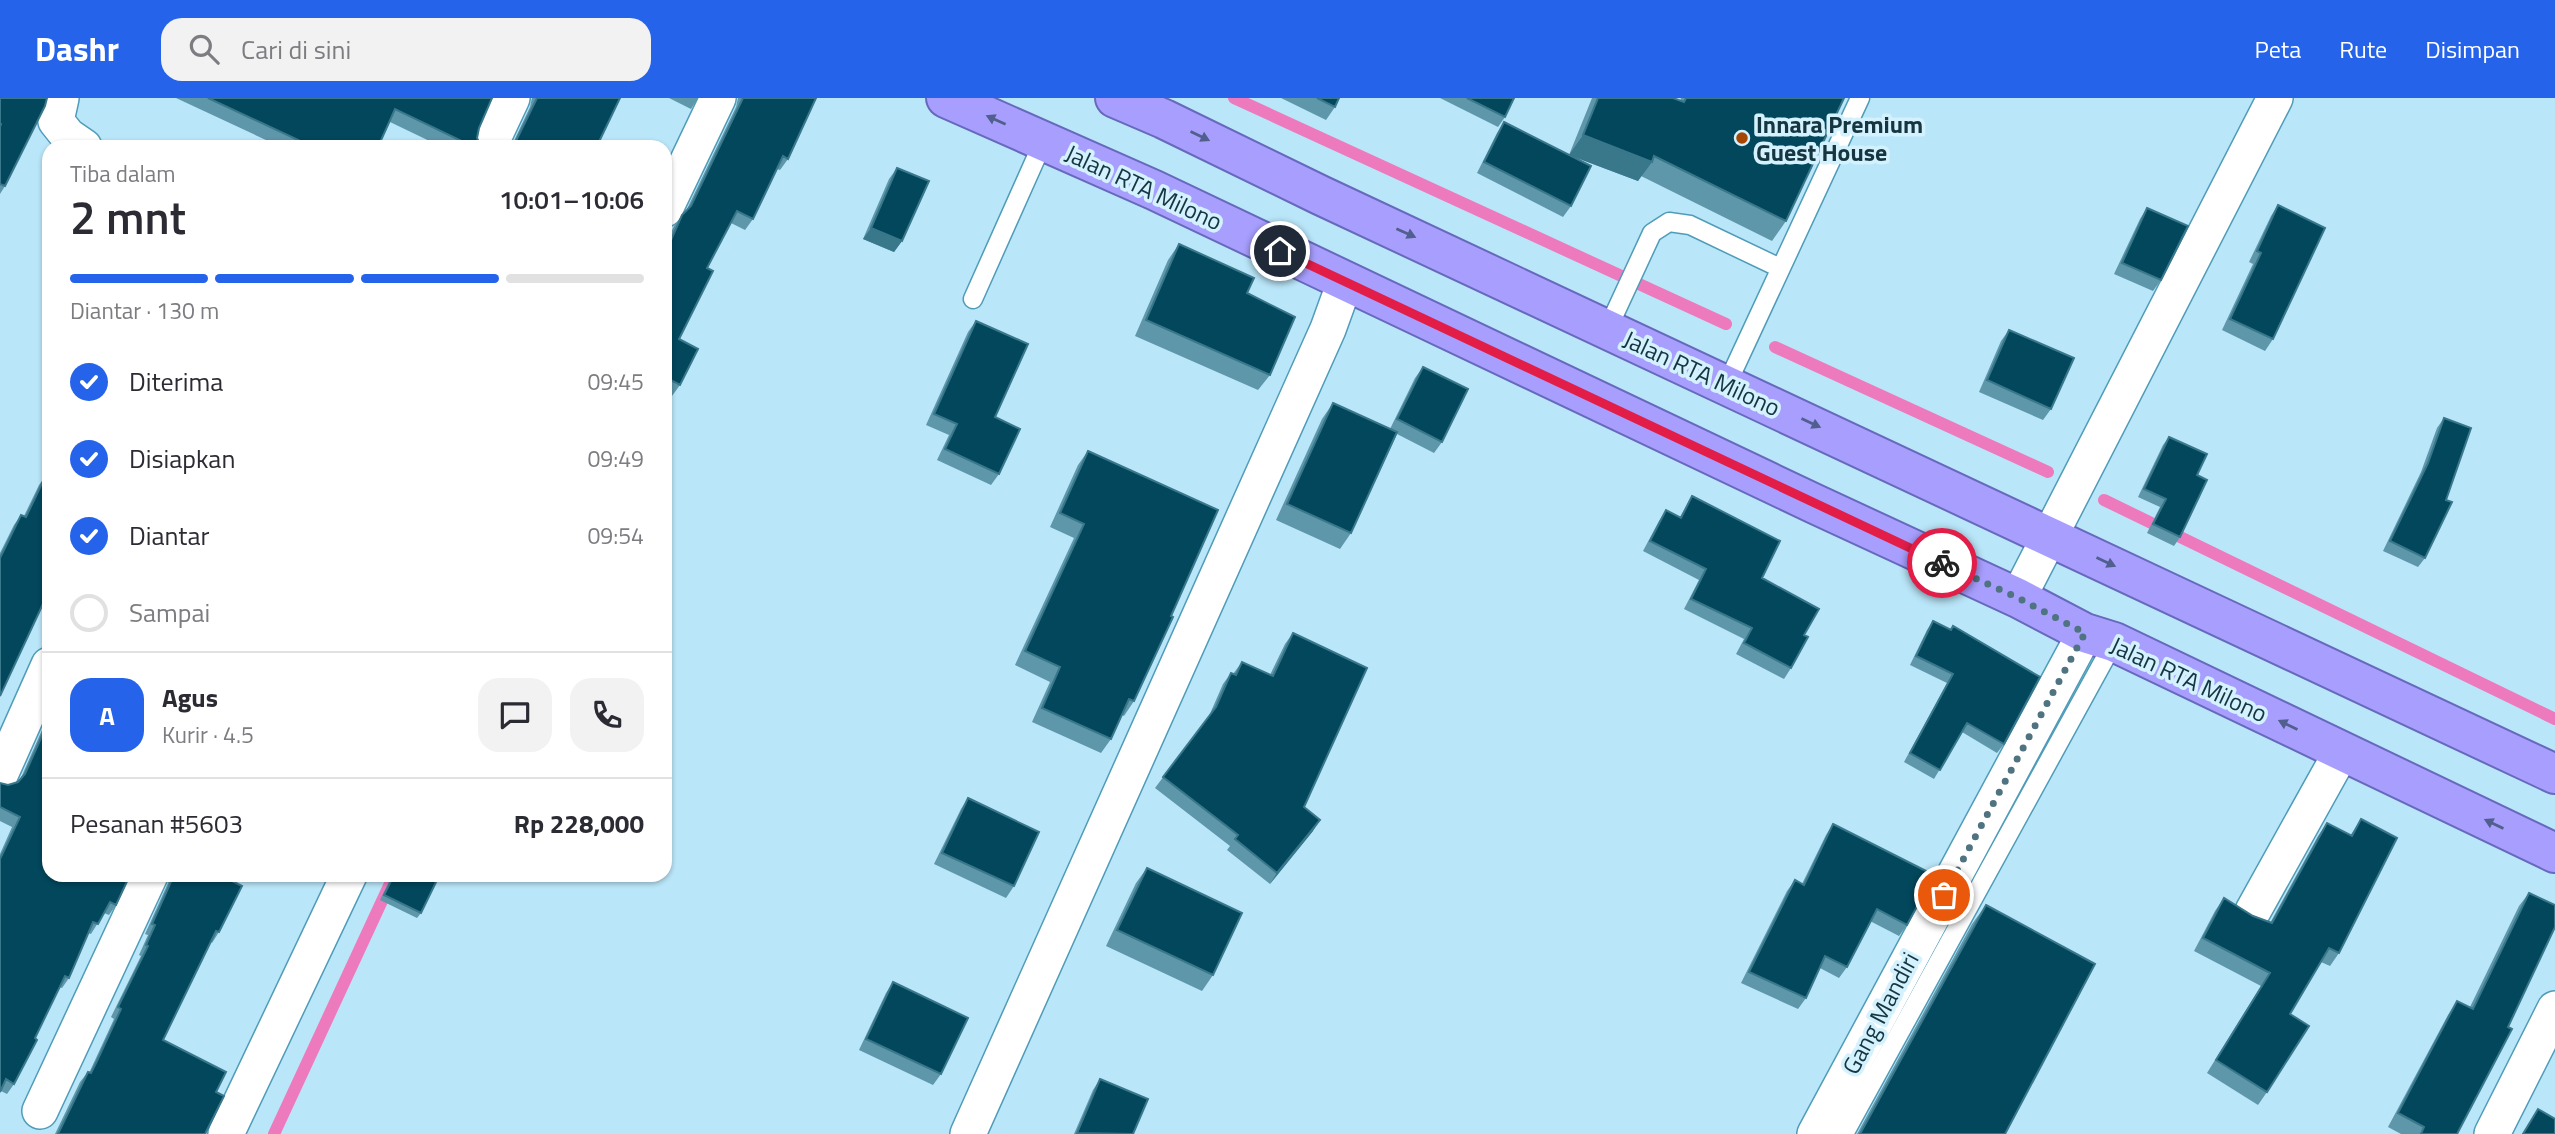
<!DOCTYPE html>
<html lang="id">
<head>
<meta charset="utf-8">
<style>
	:root { --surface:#fff; --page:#f2f2f3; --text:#2b2b33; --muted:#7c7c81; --line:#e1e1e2; --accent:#2563eb }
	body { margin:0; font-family:"Titillium Web",sans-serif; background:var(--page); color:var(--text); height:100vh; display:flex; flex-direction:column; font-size:26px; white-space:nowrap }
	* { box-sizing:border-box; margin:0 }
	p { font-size:23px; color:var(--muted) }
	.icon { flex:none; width:38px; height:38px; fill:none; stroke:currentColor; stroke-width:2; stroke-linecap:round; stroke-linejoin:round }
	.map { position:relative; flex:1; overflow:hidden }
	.panel { position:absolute; left:42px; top:42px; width:630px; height:742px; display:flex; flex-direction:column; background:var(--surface); border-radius:21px; box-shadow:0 2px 5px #0004 }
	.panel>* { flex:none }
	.pin { position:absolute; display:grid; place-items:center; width:60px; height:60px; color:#fff; margin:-30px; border:4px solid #fff; border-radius:50%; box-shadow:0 2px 7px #0007 }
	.courier { position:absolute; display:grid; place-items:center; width:70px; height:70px; margin:-35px; border:5px solid #e11d48; border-radius:50%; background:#fff; color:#222; box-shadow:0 2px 9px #0007 }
	.summary em { font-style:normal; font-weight:600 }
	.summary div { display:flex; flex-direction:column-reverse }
	.summary { display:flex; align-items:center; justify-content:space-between; height:119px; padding:0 28px }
	h1 { font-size:46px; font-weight:600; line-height:52px }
	.bar { display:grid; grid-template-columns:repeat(4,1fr); gap:10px 7px; align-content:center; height:84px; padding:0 28px }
	.bar i { height:9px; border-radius:5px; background:var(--line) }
	.bar .on { background:var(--accent) }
	.bar p { grid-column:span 4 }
	.line { display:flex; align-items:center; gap:18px; padding:0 28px; border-top:2px solid var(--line) }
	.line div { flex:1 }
	.round { display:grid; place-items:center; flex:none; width:74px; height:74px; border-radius:21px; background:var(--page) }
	ol { padding:0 28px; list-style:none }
	li { display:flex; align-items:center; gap:21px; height:77px }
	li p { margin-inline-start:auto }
	li .icon { padding:7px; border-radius:50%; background:var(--accent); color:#fff; stroke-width:4 }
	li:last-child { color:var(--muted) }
	li i { width:38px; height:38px; border:4px solid var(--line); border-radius:50% }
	header { display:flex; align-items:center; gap:42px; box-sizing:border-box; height:98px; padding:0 35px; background:var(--accent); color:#fff }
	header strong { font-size:33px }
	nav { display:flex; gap:38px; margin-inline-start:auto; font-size:24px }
	.search { width:490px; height:63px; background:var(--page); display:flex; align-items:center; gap:18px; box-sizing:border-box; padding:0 24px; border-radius:21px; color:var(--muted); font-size:26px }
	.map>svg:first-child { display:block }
</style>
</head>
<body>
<header>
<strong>Dashr</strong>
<div class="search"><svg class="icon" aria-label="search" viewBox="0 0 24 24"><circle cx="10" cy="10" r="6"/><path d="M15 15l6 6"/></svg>Cari di sini</div>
<nav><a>Peta</a><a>Rute</a><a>Disimpan</a></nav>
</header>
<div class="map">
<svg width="2555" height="1036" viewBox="0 0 2555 1036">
	<rect width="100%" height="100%" fill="#bae6f9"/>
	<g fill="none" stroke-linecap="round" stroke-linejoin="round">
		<path stroke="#ee7abe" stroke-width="12" d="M1234 0 1726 226
			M1775 249 2048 374
			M2104 402 2555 621
			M274 1036 394 777"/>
		<defs>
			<path id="service" d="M973 201 1044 42
				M1608 230 1652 135 1669 124 1690 127 1780 170
				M1727 286 1860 0
				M1844 1036 2114 544"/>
			<path id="minor" d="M61 0 56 23 68 38 84 49
				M489 49 512 0
				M665 111 718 0
				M2018 500 2275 0
				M0 677 49 567
				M2253 813 2342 653
				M40 1013 150 777
				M226 1036 349 777
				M968 1036 1328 231 1345 184
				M1815 1036 2085 535
				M2492 1036 2555 911"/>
			<path id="trunk" d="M946 0 1154 92 1815 406 2018 500 2085 535 2114 544 2555 755
				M1115 0 1164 21 1320 97 2555 676"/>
		</defs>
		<use href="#service" stroke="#4f9cb9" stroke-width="21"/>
		<use href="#minor" stroke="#4f9cb9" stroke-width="38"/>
		<use href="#trunk" stroke="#6669bc" stroke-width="42"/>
		<use href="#service" stroke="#fff" stroke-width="18"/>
		<use href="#minor" stroke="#fff" stroke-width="35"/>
		<use href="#trunk" stroke="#a89efe" stroke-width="38"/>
	</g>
	<path fill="#5e96aa" d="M0 0 5 88 0 96Z
		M176 0H492L479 30 477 40 481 49H442L390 24 378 49H281Z
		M532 0H620L597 48 600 49H511L530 9Z
		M669 0H698L691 11Z
		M738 0H816L788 61 780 72 777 71 753 121 745 132 731 125 707 170 679 241 680 287 672 298 665 295V148L674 128 686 113 736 9Z
		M1281 0H1339L1335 9 1326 22Z
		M1440 0H1514L1505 19 1498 29Z
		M1592 0H1673L1680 3 1681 0H1844L1786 123 1772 143 1641 78 1638 83 1569 57Z
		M1504 24 1571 108 1563 119 1477 75 1497 35Z
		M897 70 902 143 894 154 863 141 889 81Z
		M2278 107 2273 241 2265 253 2222 232 2253 166 2249 164 2271 118Z
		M2147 110 2161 182 2153 193 2114 176 2140 121Z
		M1179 146 1247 195 1270 277 1258 292 1135 238 1168 162Z
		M976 223 995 319 999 376 991 387 937 362 949 337 926 327 968 234Z
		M2009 232 2051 311 2043 322 1979 294 2001 243Z
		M1423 269 1442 344 1434 355 1397 336 1351 435 1340 451 1276 422 1322 321 1333 305 1390 331 1415 280Z
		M2444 320 2425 460 2418 469 2383 453 2421 374 2437 330Z
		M2169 339 2197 377 2180 439 2174 448 2147 435 2160 409 2138 399 2163 347Z
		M1088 353 1134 603 1124 618 1122 617 1111 641 1101 655 1032 624 1050 584 1015 567 1074 440 1050 429 1078 367Z
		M46 377 0 598V455L14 427 21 417 24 418 39 387Z
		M1692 398 1762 480 1804 537 1791 570 1784 581 1736 556 1744 541 1684 511 1699 482 1643 453 1659 423 1666 412 1680 419Z
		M1933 523 1950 532 1953 528 2004 646 1997 655 1962 634 1934 681 1904 664 1947 585 1910 567 1927 532Z
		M1293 535 1304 709 1313 733 1270 786 1227 752 1230 748 1155 690 1209 618 1223 586 1231 575 1233 576 1242 564 1270 577 1285 546Z
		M49 616V777L116 807 109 817 104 815 91 836 88 835 69 880 62 890 59 889 14 986 7 996 1 993 0 994V756L12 729 0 723V685L8 687 18 684 20 682Z
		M968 700 1014 788 1006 800 934 766 961 711Z
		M2361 721 2339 855 2330 868 2321 864 2290 916 2267 994 2258 1007 2207 975 2261 888 2194 853 2215 813 2224 800 2253 818 2270 825 2318 738 2327 725 2350 738Z
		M1833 726 1907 827 1899 838 1870 823 1847 869 1839 880 1820 870 1806 900 1798 911 1741 885 1787 793 1795 782 1802 786 1826 737Z
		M1147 770 1213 877 1202 893 1106 848 1136 785Z
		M170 777H230L228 781 219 834 212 845 211 844 163 942 216 994 205 1036H55L80 984 88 974H89L90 973 114 921 111 919 141 858 139 857 148 837 145 836 168 785Z
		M392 777H431L421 815 417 820 380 802Z
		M2529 795 2457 1036H2401L2388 1029 2448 917 2457 903 2470 909 2519 808Z
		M1986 807 2005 1036H1857L1972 826Z
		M893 884 941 976 933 987 859 952 886 895Z
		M1100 981 1133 1036H1074L1093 992Z
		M2538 1011 2555 1036H2522Z"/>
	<path fill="#39778b" d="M1583 37 1652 64 1638 83 1569 57Z
		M871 130 902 143 894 154 863 141Z
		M1320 722 1313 733 1270 786 1277 775Z"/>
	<path fill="#02475c" stroke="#39778b" stroke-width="2" d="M0 0H47L45 8 5 88 0 86V29L1 26 0 25Z
		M208 0H492L479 30 477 40 481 49H474L395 11 378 49H324L316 45 314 49H313Z
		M537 0H620L597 48 600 49H513Z
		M743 0H816L788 61 783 58 753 121 737 113 707 170 713 173 679 241 698 251 680 287 665 279V148L668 149 682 117 691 108Z
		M1317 0H1339L1335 9Z
		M1467 0H1514L1505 19Z
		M1598 0H1673L1684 4 1686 0H1844L1786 123 1654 58 1652 64 1583 37Z
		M1504 24 1591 68 1571 108 1484 64Z
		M897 70 929 83 902 143 871 130Z
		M2278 107 2325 130 2273 241 2230 221 2261 155 2257 153Z
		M2147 110 2188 128 2161 182 2122 165Z
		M1179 146 1254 180 1247 195 1295 219 1270 277 1146 222Z
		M976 223 1028 246 995 319 1020 331 999 376 945 351 957 326 934 316Z
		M2009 232 2074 260 2051 311 1987 282Z
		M1423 269 1468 291 1442 344 1397 321Z
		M1333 305 1397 334 1351 435 1287 406Z
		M2444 320 2471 330 2446 402 2452 404 2425 460 2390 443 2428 365Z
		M2169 339 2207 356 2197 377 2207 382 2180 439 2153 426 2166 401 2144 391Z
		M1088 353 1218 412 1171 518 1173 519 1134 603 1129 601 1111 641 1042 610 1060 569 1025 553 1084 426 1060 415Z
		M46 377 49 378V493L0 598V460L21 417 26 419Z
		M1692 398 1780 443 1762 480 1819 511 1804 537 1808 539 1791 570 1744 545 1752 530 1691 501 1706 471 1650 443 1666 412 1681 420Z
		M1933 523 1951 532 1953 528 2040 579 2004 646 1967 625 1940 672 1910 655 1953 576 1916 558Z
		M1293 535 1367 570 1304 709 1320 722 1277 775 1235 741 1238 737 1163 679 1216 609 1231 575 1236 577 1242 564 1273 578Z
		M49 622V777H130L116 807 110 804 98 826 93 824 69 880 65 878 35 940 37 942 14 986 6 981 0 994V761L20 719 0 709V685L8 687 18 684 25 676Z
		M968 700 1039 734 1014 788 942 755Z
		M2361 721 2397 740 2339 855 2329 850 2290 916 2309 928 2267 994 2216 962 2270 875 2203 840 2224 800 2253 818 2272 825 2327 725 2352 738Z
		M1833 726 1934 777 1907 827 1877 811 1847 869 1825 858 1806 900 1749 874 1795 782 1804 787Z
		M1147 770 1242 815 1213 877 1117 832Z
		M174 777H230L228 781 242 788 219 834 216 833 163 942 226 974 216 994 224 998 205 1036H58L88 974 91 975 97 963 121 911 118 909 148 848 146 847 155 827 152 826Z
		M394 777H431L438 780 421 815 384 797Z
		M2529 795 2555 807V829L2508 929 2512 931 2457 1036H2421L2424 1029 2398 1015 2457 903 2473 911Z
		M1986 807 2095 866 2005 1036H1860Z
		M893 884 968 920 941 976 866 941Z
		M1100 981 1148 1001 1133 1036 1077 1035Z
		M2538 1011 2555 1021V1036H2523Z"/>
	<defs><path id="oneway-solid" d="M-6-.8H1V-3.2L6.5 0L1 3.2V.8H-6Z" transform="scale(1.75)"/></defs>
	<g fill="#505f8d">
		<use href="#oneway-solid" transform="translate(996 22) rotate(-156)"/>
		<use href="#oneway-solid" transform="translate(1200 38) rotate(26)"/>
		<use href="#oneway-solid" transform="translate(1406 135) rotate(24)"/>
		<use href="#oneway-solid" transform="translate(1811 325) rotate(25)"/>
		<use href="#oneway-solid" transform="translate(2106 464) rotate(25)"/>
		<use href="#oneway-solid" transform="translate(2288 627) rotate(-154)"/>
		<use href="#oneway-solid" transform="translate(2494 726) rotate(-154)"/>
	</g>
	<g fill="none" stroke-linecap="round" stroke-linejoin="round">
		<path stroke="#4f7381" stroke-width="7" stroke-dasharray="0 12.6" d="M1942 465 2018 500 2085 535 1944 797"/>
		<path stroke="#e11d48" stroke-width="9" d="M1280 153 1942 465"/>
	</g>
	<circle fill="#a74502" stroke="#d4f1fe" stroke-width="2.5" cx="1742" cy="40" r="7"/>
	<g text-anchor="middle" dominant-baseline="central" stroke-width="7" stroke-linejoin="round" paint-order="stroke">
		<g font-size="24" font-weight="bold" fill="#153541" stroke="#d4f1fe" text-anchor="start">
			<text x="1756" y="26">Innara Premium<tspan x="1756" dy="28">Guest House</tspan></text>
		</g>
		<g font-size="24" fill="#153541" stroke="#d4f1fe">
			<text transform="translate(1144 89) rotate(25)">Jalan RTA Milono</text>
			<text transform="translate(1702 275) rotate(25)">Jalan RTA Milono</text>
			<text transform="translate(2189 581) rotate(25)">Jalan RTA Milono</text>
			<text transform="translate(1880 915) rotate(-62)">Gang Mandiri</text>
		</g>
	</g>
</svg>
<div class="pin" style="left:1944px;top:797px;background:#ea580c"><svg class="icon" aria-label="bag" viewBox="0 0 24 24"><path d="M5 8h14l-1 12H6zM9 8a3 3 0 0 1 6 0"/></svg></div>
<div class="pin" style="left:1280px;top:153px;background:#1f2937"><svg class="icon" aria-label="home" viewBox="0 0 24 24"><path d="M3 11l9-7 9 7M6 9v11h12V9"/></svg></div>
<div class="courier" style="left:1942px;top:465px"><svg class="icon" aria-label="bike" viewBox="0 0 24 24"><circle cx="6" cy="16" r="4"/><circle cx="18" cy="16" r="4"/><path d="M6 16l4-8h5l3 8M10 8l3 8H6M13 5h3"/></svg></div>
<section class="panel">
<div class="summary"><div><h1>2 mnt</h1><p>Tiba dalam</p></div><em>10:01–10:06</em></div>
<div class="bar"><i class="on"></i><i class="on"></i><i class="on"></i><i></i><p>Diantar · 130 m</p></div>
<ol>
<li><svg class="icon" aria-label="check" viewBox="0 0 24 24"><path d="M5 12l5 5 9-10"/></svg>Diterima<p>09:45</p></li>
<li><svg class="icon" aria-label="check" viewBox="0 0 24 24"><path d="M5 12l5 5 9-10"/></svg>Disiapkan<p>09:49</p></li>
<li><svg class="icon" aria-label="check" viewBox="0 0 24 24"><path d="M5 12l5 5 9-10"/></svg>Diantar<p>09:54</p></li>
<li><i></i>Sampai</li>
</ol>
<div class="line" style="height:126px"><b class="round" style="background:var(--accent);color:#fff">A</b><div><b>Agus</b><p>Kurir · 4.5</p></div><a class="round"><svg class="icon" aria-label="chat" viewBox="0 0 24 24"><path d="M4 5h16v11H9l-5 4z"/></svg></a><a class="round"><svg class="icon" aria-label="phone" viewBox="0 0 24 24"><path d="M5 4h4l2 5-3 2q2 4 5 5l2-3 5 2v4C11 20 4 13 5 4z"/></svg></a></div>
<div class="line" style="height:91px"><div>Pesanan #5603</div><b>Rp 228,000</b></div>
</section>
</div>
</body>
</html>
